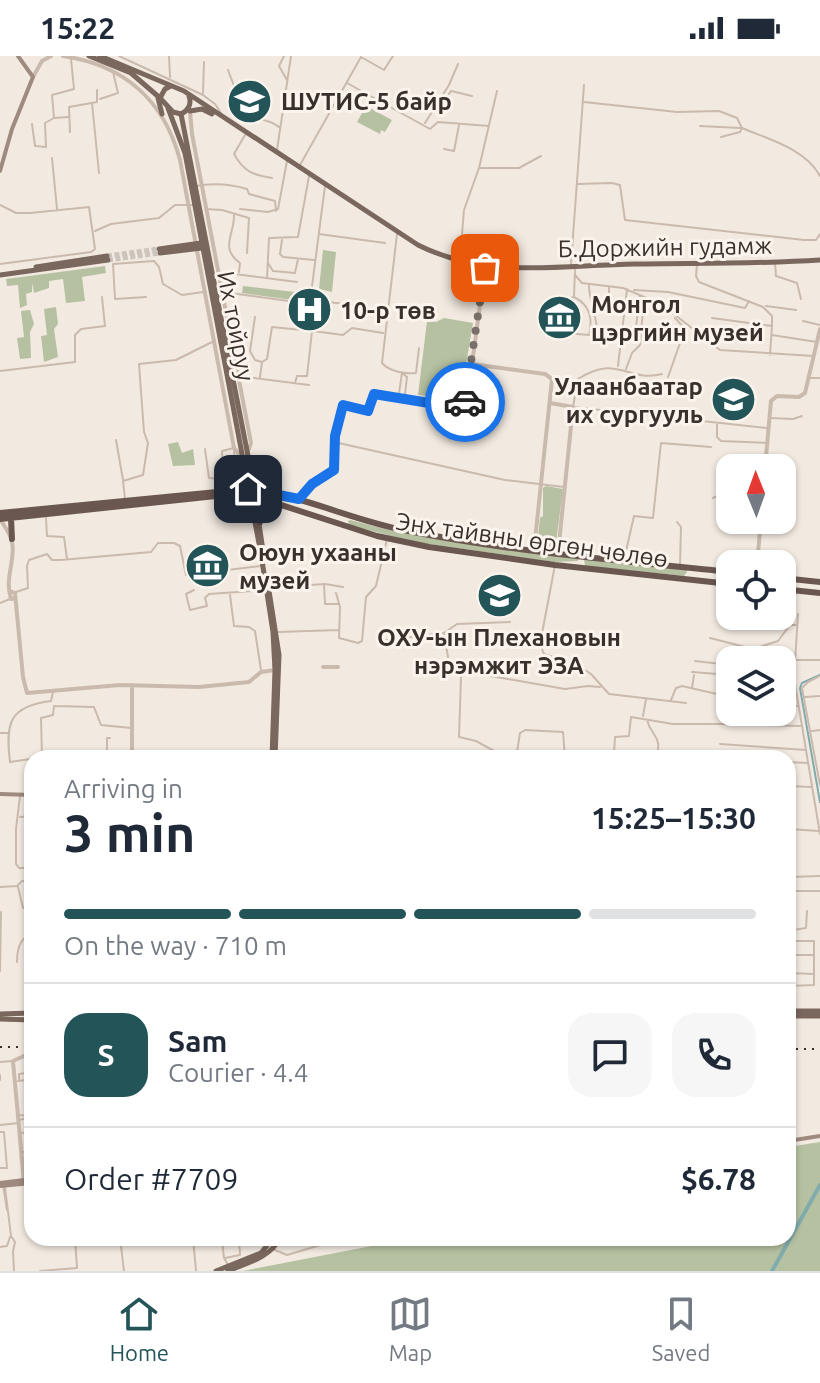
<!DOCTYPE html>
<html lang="en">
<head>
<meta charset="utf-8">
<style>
	:root { --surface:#fff; --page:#f6f6f7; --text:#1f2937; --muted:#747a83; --line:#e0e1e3; --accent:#235458 }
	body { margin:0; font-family:Ubuntu,sans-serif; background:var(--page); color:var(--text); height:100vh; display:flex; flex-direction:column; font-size:30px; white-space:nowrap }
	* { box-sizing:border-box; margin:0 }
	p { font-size:26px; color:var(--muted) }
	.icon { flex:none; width:44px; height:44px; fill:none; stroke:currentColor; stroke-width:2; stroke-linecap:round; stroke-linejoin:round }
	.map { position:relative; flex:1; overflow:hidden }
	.panel { position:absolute; left:24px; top:694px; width:772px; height:496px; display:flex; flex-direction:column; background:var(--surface); border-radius:24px; box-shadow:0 2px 6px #0004 }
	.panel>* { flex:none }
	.needle { width:52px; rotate:359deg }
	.controls { position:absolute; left:716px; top:398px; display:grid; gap:16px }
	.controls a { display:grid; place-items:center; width:80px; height:80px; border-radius:16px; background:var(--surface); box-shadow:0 2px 6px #0004; font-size:40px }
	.pin { position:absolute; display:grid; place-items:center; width:68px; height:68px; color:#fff; margin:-34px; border-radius:16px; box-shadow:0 4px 12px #0006 }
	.courier { position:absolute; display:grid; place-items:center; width:80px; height:80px; margin:-40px; border:6px solid #1a73e8; border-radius:50%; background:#fff; color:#222; box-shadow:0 2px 10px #0007 }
	.overview em { font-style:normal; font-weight:600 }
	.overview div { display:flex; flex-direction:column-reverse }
	.overview { display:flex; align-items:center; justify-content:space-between; height:136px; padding:0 40px }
	h1 { font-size:52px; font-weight:600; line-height:60px }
	.bar { display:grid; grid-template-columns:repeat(4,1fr); gap:12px 8px; align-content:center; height:96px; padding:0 40px }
	.bar i { height:10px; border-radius:6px; background:var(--line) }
	.bar .selected { background:var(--accent) }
	.bar p { grid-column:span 4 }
	.line { display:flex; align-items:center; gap:20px; padding:0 40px; border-top:2px solid var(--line) }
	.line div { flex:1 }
	.round { display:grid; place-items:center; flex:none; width:84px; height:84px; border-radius:24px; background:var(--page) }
	.status { display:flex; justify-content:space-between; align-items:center; height:56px; padding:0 40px; background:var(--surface); direction:ltr }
	.status svg { height:22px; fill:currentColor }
	.tabs { display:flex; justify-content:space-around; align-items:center; height:112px; border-top:2px solid var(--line); background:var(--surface); font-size:22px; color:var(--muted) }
	.tabs a { display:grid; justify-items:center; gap:4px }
	.tabs .selected { color:var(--accent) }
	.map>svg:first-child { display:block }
</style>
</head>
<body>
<div class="status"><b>15:22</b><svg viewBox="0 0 49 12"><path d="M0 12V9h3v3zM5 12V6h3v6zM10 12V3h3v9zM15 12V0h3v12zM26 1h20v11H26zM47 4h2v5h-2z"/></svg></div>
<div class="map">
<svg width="820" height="1215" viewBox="0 0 820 1215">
	<rect width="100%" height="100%" fill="#f2eae1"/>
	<path fill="#b6c1a1" d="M366 50 392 64 385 76 381 74 380 78 357 66Z
		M323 194 336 196 332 236 319 233Z
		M105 210 106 217 82 221 85 245 66 247 63 223 49 225V232L34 237 32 227V236L26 238 27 249 20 252 18 229 7 230 6 223Z
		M243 230 295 236 293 244 242 237Z
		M56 251 58 268 54 273 58 301 44 306 41 280 47 279 44 253Z
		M30 254 34 268 30 276 31 302 20 303 17 282 24 281 21 255Z
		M444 262 473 267 460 344 418 339 427 265 436 266Z
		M178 386 182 397 193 393 195 409 173 410 168 388Z
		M546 430 563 433 555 494 537 490 540 462 543 460V432Z
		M350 464 401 477 578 503V505L554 506 415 486 349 469 348 465Z
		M584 503 687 514V516L684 520 585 510Z
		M820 1086V1215H243L413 1182H788V1091Z"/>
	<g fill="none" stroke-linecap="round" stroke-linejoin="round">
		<path stroke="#81acae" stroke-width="2" d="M820 619 802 627 800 632 820 746"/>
		<path stroke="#81acae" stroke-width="4" d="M772 1215 820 1129"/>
		<path stroke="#cdc5bd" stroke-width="4" stroke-dasharray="4 2" stroke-linecap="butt" d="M26 999 30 996 29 982"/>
		<path stroke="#cdc5bd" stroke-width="5" stroke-dasharray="5 2.5" stroke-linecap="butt" d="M107 200 159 193
			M108 204 160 197"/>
		<path stroke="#cabaad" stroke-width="2" d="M119 0 203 39 215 48 221 57
			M169 0 170 21
			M284 0 279 10 287 24
			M228 14 245 59C258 66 266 61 279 71
			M347 27 430 73 438 66 489 70
			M203 37 204 6
			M100 43 118 37 113 16
			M584 46 677 56 719 55 737 62 742 72
			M92 47 99 117
			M439 47 444 45 451 35 472 40
			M55 62 68 61
			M425 67 449 29 458 8
			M32 68 35 90 46 91 45 67 54 62 52 39 74 33 71 3
			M700 70 740 72
			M70 76 69 51 97 46V34
			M245 79 234 98C244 116 253 119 272 122
			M721 81 740 76 742 72C768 83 806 93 820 120
			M444 93 454 95 459 69
			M277 94 291 0
			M52 102 57 153
			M300 109 361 1 384 14 393 0
			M480 112H519L541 100
			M577 128 612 127 620 129 625 164 804 184H816L820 178
			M196 130C213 127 230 128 247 133L249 138 275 145 276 155
			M325 130 311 238 328 246 362 250 363 256 387 260
			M0 149 16 157H30L89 151 95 193 91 196 0 208
			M206 153 222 154 249 162 247 197
			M240 153 268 156 278 153 287 105
			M234 158C235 178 219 192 240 207L239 216
			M95 175 111 168 159 162 175 149H194
			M319 178 385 187
			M397 178 382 307C390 316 405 318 416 317L419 292
			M282 184 280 198 283 201 314 204
			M460 203 464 154 479 112 497 35
			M268 207 273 215 295 217 298 203
			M775 207 776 220 797 227 801 243
			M571 208 584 29
			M697 208 696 220 699 226 763 251 772 260V270
			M219 216 297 226
			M575 219 582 227 623 232 661 248 720 294 814 300
			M267 222 269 182 298 181 309 120
			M634 234 668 236 745 252 749 245
			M230 237 296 246 300 245 303 238H310
			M574 240 575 214
			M146 241 115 243 113 208 154 205 159 211 163 228 182 239 203 236
			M574 241C590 249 593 262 589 279L554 276 551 272C551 255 557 245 574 241Z
			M766 250 796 254
			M609 251V231
			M255 261 250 295 255 304 262 306 260 321
			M712 262 772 270 770 299
			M803 265 820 269
			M623 273 636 271 640 239
			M313 275 343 279 352 272 383 277
			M589 279 597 276C597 259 589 246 589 229
			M772 279 817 286
			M262 306 267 303 272 271 312 275 307 320H297L295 327
			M618 310 627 233
			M626 313 632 297 640 289 644 241
			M0 315 75 306V279L81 273 105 270 102 241
			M403 318 407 321 405 338
			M662 318C627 327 618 297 578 323L573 351 767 372
			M239 320 309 329
			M668 321 685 273 675 262
			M810 322H820
			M399 344 463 351 471 311
			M770 362 793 363 802 360
			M717 368V381L721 385 767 387
			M116 384 123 424
			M334 386 505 424 564 431
			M205 393 209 422 222 423
			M223 423 222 395 234 392 235 412 228 419V431
			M300 442 312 428 334 414 335 380 343 349 368 355 374 338 398 344 402 317
			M713 442 723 437H730
			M125 443 123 425 143 419 148 387 144 376 139 308 176 304 212 286
			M46 462 47 480 64 481 67 503
			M677 466 681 471 680 509
			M624 504 634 460 653 462 661 387 711 391
			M555 509 540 588 544 598 579 610 591 618 609 638 686 647
			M325 528 343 531
			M270 532 324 528 325 548H339
			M194 534 186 538 190 554 207 550 205 542 209 538 265 534
			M16 536 28 532 27 510 29 504 47 498 52 504H61L151 496 158 487H174L180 490 186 519 261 510
			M336 537 340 551 339 582 358 587 362 585 366 541 376 530 387 483
			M230 539 234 570 249 571 255 575 261 614
			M0 547 10 543
			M798 558 794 622 820 778
			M278 576 339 574
			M710 582 753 593 778 585 790 569H797
			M380 585 442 577
			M776 604H820
			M695 605 721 608 730 604
			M692 616 730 619
			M461 618 468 616 565 633 588 630 600 631
			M820 620 808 626 802 632 820 729
			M692 632 694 619
			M805 641 820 640
			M671 644 676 632 682 630 730 641
			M782 649 798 650
			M54 650 94 651 101 669 131 672
			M643 660 646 643
			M647 664C651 681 662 678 657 701
			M761 669 800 670
			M812 675 820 674
			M0 677H9
			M720 688 806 694
			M497 697 516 702
			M37 702 10 706C5 666 10 650 51 645L53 636
			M42 702 41 662 53 659 54 650
			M107 702V682H110
			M496 702V696L476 685 459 681 461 621 450 613 444 577 457 568 510 566
			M516 702 520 677 525 674 563 676 565 702
			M666 702 614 698 615 681 629 680 631 661 673 668H742
			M693 702H744
			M788 706 807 707
			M788 730 811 731
			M20 740 16 773V808L19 812H32
			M20 761 32 760
			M788 773 819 775
			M788 821 820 820
			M0 831 17 830 22 825H32
			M18 831 23 852H32
			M788 835H820
			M795 899H813
			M17 906C17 895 19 881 32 879
			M0 915 1 856
			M788 917 814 918
			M794 917 793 874 806 872 807 855
			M788 930 814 929V885H794
			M0 1006 12 1005
			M0 1019V1024
			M19 1023V1018L32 1016
			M18 1025 26 1024V1028H32
			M19 1059 30 1060 29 1048H32
			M19 1064 32 1061
			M0 1069 19 1067
			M0 1076H4L7 1112H0
			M21 1077 32 1076
			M23 1096H32
			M3 1129 7 1154
			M5 1131 11 1180 15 1186 13 1195 14 1215
			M120 1182 124 1215
			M193 1182 196 1215
			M360 1185 387 1182
			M120 1186 171 1182
			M0 1191 7 1190 10 1181
			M275 1194 287 1199 327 1187 359 1185V1182
			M225 1202 240 1199 239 1182
			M228 1209 224 1202 222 1184 233 1182
			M40 1215 77 1212 75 1182"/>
		<path stroke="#cabaad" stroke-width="4" d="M63 0C124 9 164 44 180 104L234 392 242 402
			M33 21 42 5 51 0
			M190 55 192 78 251 387 248 395
			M485 212 472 308 545 318 552 323 534 494
			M550 347 573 351 558 497
			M765 412 771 345 777 340 799 341 805 337 820 273
			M0 463C4 470 11 478 12 486 16 504 4 522 11 543L15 542
			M757 508 761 464
			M10 535 15 537 23 621 27 637 120 629 199 631 249 626 261 616 275 614
			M323 611H338
			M132 702V629
			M28 964 29 982
			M24 1127 13 1005 26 999"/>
		<path stroke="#9e8a7e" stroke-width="4" d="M0 115 12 73 33 21 18 0
			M0 738 32 739
			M788 1085 820 1080
			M0 1127 32 1123
			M0 1130 32 1127"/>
		<path stroke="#7a675d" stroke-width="5" d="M89 0 131 17 160 42
			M100 0 184 35 418 189C488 224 560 209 635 208 697 207 759 208 820 204
			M171 30 165 33 160 42 173 56 181 58C188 55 192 48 189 40
			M158 42 162 58
			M168 52 185 97 261 498 273 576 275 614 272 702
			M190 55 202 53 212 58
			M181 58 251 415 264 501
			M159 193 201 187
			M160 197 202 192
			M36 211 107 200
			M0 219 108 204
			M267 522 279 599 275 702
			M788 955H820
			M0 958 32 957
			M788 960H820
			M0 963 32 964
			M216 1215 261 1197 273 1182
			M228 1215C247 1207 270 1202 280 1182"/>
		<path stroke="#6a5850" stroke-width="6" d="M251 415 260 428 270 433
			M236 432 243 426V408
			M233 440 244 445 253 461
			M0 457 248 433C303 439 353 465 408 475 514 496 623 505 730 516
			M11 462 12 483
			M0 463 244 437 377 480 429 491 555 509 730 528
			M260 466 261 448 271 446
			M782 522 820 526
			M782 533 820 537"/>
		<path stroke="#39302b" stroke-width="2" stroke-dasharray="2 6" stroke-linecap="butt" d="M0 991H32
			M788 993H820"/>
	</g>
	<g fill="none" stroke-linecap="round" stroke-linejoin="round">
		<path stroke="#7a716b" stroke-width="8" stroke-dasharray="0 14.4" d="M465 346 485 212"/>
		<path stroke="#1a73e8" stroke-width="10" d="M248 433 299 443 312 428 334 414 335 380 343 349 368 355 374 338 460 352 465 346"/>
	</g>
	<defs>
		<symbol id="university-disc" viewBox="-11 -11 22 22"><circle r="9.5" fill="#235458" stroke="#faf4ed"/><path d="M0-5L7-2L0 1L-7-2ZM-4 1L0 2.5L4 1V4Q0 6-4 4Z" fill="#fff"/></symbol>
		<symbol id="hospital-disc" viewBox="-11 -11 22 22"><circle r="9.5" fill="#235458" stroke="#faf4ed"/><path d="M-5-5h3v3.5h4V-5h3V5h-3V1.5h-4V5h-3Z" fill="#fff"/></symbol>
		<symbol id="museum-disc" viewBox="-11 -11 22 22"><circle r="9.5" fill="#235458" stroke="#faf4ed"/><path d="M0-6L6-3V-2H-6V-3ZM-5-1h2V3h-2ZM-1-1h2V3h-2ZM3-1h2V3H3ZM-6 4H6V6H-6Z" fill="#fff"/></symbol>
	</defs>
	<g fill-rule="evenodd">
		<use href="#university-disc" x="224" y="20" width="51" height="51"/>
		<use href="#hospital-disc" x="284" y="228" width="51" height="51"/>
		<use href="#museum-disc" x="534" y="236" width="51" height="51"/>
		<use href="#university-disc" x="708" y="318" width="51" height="51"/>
		<use href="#museum-disc" x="182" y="484" width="51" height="51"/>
		<use href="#university-disc" x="474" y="514" width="51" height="51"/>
	</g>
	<g text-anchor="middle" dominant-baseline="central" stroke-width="6" stroke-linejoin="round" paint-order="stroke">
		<g font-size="24" font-weight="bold" fill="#39302b" stroke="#faf4ed" text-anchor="start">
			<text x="281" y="45">ШУТИС-5 байр</text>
			<text x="591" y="248">Монгол<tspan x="591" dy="28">цэргийн музей</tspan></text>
			<text x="340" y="254">10-р төв</text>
			<text x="703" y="330" text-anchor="end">Улаанбаатар<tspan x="703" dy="28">их сургууль</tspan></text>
			<text x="239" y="496">Оюун ухааны<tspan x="239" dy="28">музей</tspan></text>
			<text x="499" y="581" text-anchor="middle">ОХУ-ын Плехановын<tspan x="499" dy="28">нэрэмжит ЭЗА</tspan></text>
		</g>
		<g font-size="24" fill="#39302b" stroke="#faf4ed">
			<text transform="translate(665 191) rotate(-1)">Б.Доржийн гудамж</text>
			<text transform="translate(236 270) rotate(79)">Их тойруу</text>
			<text transform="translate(532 484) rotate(8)">Энх тайвны өргөн чөлөө</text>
		</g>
	</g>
</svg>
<div class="controls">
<a><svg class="needle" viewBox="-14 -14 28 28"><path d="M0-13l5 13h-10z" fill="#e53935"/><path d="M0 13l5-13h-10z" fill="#747a83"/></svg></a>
<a><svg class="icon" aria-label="locate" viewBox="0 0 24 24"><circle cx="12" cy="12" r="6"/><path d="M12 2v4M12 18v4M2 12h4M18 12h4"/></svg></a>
<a><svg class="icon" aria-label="layers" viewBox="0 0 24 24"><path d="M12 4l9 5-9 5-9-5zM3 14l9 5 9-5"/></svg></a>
</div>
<div class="pin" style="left:485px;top:212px;background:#ea580c"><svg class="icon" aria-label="bag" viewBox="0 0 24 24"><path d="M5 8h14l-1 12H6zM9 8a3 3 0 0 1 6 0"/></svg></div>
<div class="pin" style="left:248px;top:433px;background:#1f2937"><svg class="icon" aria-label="home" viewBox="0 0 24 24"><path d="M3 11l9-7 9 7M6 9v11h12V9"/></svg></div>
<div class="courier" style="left:465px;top:346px"><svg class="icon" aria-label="car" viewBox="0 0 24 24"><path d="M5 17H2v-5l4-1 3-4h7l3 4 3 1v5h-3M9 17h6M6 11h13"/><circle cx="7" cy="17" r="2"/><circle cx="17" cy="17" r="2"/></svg></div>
<section class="panel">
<div class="overview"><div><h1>3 min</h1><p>Arriving in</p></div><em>15:25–15:30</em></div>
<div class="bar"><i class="selected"></i><i class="selected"></i><i class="selected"></i><i></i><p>On the way · 710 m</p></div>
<div class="line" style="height:144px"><b class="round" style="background:var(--accent);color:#fff">S</b><div><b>Sam</b><p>Courier · 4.4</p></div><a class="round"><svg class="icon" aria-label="chat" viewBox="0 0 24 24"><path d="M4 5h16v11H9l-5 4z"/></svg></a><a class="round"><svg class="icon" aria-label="phone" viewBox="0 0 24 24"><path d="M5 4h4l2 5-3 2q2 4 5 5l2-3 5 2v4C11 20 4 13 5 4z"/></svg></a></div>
<div class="line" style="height:104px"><div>Order #7709</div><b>$6.78</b></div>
</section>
</div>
<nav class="tabs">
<a class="selected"><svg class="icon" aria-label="home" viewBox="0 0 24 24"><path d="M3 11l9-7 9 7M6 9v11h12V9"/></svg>Home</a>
<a><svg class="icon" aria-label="map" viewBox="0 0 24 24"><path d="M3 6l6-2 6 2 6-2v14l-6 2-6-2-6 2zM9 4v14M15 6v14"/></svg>Map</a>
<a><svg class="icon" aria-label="saved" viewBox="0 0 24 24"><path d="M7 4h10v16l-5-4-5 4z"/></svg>Saved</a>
</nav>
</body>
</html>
